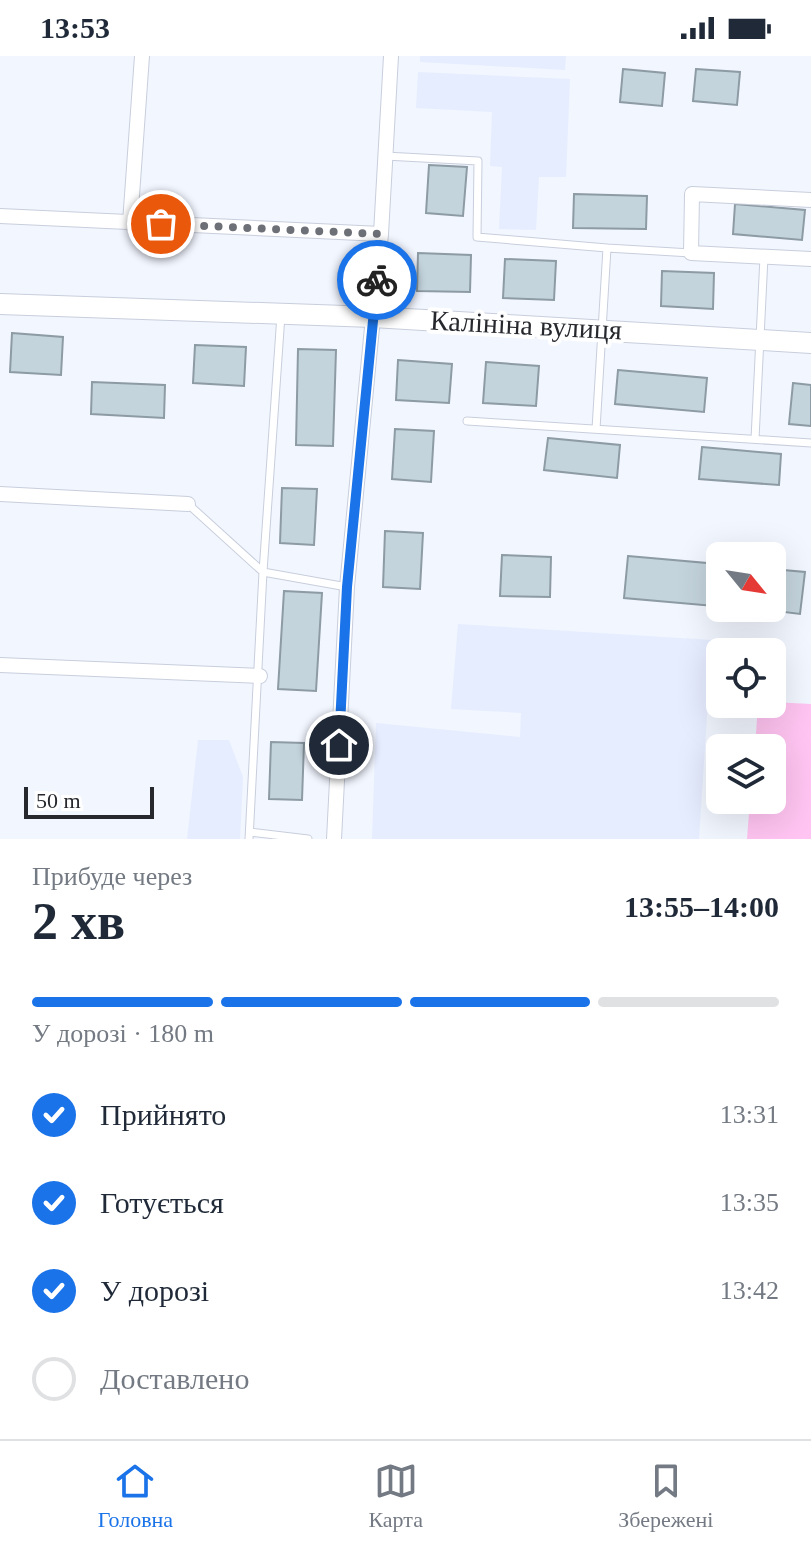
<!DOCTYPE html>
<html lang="uk">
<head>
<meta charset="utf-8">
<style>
	:root { --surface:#fff; --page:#f6f6f7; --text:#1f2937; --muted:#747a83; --line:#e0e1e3; --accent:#1a73e8 }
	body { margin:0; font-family:Georgia,serif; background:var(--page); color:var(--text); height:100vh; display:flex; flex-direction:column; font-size:30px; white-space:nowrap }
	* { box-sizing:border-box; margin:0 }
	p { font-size:26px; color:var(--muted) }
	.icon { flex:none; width:44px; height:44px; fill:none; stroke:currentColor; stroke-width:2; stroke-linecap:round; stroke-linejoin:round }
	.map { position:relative; height:783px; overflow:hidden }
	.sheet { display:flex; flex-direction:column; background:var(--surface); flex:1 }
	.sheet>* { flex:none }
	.needle { width:52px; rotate:120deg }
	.fabs { position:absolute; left:706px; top:486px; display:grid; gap:16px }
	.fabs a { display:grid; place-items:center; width:80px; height:80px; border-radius:12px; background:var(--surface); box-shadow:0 8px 32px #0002; font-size:40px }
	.scale { position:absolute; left:24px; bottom:20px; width:130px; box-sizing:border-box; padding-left:8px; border:4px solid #26282d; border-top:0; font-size:22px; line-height:28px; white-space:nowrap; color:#26282d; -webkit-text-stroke:6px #fff; paint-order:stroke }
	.pin { position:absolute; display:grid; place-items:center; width:68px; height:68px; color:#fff; margin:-34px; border:4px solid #fff; border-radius:50%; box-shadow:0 2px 8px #0007 }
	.courier { position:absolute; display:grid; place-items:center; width:80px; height:80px; margin:-40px; border:6px solid #1a73e8; border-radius:50%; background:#fff; color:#222; box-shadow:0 2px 10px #0007 }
	.head em { font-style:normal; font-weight:700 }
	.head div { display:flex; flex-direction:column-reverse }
	.head { display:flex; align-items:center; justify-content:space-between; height:136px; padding:0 32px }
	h1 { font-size:52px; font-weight:700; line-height:60px }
	.bar { display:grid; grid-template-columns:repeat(4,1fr); gap:12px 8px; align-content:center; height:96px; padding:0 32px }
	.bar i { height:10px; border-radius:6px; background:var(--line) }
	.bar .selected { background:var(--accent) }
	.bar p { grid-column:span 4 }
	ol { padding:0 32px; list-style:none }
	li { display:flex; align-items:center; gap:24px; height:88px }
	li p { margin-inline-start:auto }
	li .icon { padding:8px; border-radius:50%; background:var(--accent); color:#fff; stroke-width:4 }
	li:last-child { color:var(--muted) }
	li i { width:44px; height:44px; border:4px solid var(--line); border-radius:50% }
	.status { display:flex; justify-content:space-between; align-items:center; height:56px; padding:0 40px; background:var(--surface); direction:ltr }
	.status svg { height:22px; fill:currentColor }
	.menu { display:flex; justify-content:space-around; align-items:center; height:112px; border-top:2px solid var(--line); background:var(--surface); font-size:22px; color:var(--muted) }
	.menu a { display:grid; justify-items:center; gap:4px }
	.menu .selected { color:var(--accent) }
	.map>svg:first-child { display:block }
</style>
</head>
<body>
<div class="status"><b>13:53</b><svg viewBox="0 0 49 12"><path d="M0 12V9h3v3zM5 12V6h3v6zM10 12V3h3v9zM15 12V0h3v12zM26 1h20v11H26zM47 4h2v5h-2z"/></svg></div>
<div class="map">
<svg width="811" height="783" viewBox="0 0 811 783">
	<rect width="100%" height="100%" fill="#f2f6ff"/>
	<path fill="#e6edff" d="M420 0H566L565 14 420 6Z
		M418 16 570 23 566 121H539L536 174 499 173 502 111 490 110 492 56 416 52Z
		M458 568 712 584 699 783H372L376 667 520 681 521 657 451 653Z
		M198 684H229L243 721 240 783H187Z"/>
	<path fill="#ffc4f1" d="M772 646 811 648V783H747L750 744H772V692H755L758 648Z"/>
	<path fill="#c4d4dd" stroke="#8d9ba4" stroke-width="2" d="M623 13 665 17 662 50 620 46Z
		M696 13 740 16 737 49 693 45Z
		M429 109 467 111 463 160 426 157Z
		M574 138 647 140 646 173 573 172Z
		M735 148 805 154 802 184 733 178Z
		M418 197 471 199 470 236 417 235Z
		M505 203 556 205 554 244 503 242Z
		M662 215 714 217 713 253 661 250Z
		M12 277 63 281 61 319 10 316Z
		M195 289 246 291 244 330 193 327Z
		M298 293 336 294 333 390 296 389Z
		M398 304 452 308 449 347 396 344Z
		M486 306 539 310 536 350 483 347Z
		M618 314 707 322 704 356 615 348Z
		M92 326 165 329 164 362 91 358Z
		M793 327 811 329V370L789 368Z
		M395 373 434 375 431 426 392 423Z
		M548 382 620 389 617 422 544 414Z
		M702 391 781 398 779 429 699 423Z
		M282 432 317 433 314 489 280 487Z
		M385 475 423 477 420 533 383 531Z
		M502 499 551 501 550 541 500 540Z
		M628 500 718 508 714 550 624 542Z
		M772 513 805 516 800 558 752 552H772Z
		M284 535 322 537 316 635 278 633Z
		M271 686 304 687 302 744 269 743Z"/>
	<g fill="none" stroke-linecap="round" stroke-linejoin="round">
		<defs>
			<path id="lane" d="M385 100 478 105 477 181 607 192 596 373
				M607 192 691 197
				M281 259 263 516 347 531
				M467 365 811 387
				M755 383 764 201
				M188 448 263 516 249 783
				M250 776 308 783"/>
			<path id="street" d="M811 144 692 138 691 197 811 203
				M0 160 381 178
				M130 167 142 0
				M0 438 188 448
				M0 609 260 620
				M334 783 347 531 381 178 391 0"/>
			<path id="secondary" d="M0 248 373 261 811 287"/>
		</defs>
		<use href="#lane" stroke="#c8cedc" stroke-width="9"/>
		<use href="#street" stroke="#c8cedc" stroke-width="16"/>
		<use href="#secondary" stroke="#c8cedc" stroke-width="22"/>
		<use href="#lane" stroke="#fff" stroke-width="7"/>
		<use href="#street" stroke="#fff" stroke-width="14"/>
		<use href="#secondary" stroke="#fff" stroke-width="20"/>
	</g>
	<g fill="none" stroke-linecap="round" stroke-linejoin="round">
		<path stroke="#6d7076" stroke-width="8" stroke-dasharray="0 14.4" d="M161 168 381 178 377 224"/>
		<path stroke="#1a73e8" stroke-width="10" d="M339 689 347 531 377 224"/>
	</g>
	<g text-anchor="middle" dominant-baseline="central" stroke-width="8" stroke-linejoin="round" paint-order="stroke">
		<g font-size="28" fill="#26282d" stroke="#fff">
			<text transform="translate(526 269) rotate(3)">Калініна вулиця</text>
		</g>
	</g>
</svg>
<div class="fabs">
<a><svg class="needle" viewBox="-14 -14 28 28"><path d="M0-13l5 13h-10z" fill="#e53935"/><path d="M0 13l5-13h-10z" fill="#747a83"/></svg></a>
<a><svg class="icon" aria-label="locate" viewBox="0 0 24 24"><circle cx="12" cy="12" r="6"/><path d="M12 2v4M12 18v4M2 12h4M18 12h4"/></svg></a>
<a><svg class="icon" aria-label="layers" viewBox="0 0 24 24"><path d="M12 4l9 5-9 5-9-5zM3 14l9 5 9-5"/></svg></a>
</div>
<div class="scale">50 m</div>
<div class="pin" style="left:161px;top:168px;background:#ea580c"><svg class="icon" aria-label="bag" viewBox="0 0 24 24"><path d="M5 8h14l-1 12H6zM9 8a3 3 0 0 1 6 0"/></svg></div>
<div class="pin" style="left:339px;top:689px;background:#1f2937"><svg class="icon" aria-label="home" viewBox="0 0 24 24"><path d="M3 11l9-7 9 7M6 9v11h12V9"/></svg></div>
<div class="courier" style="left:377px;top:224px"><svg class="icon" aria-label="bike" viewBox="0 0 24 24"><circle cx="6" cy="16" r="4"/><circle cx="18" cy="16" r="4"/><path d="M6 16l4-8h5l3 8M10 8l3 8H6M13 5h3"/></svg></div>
</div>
<section class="sheet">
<div class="head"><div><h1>2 хв</h1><p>Прибуде через</p></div><em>13:55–14:00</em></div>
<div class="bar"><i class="selected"></i><i class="selected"></i><i class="selected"></i><i></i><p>У дорозі · 180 m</p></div>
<ol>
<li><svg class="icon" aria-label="check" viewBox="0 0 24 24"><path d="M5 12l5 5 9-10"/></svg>Прийнято<p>13:31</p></li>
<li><svg class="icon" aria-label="check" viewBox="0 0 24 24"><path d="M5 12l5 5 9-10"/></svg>Готується<p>13:35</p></li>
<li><svg class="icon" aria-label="check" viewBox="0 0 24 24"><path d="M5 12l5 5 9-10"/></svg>У дорозі<p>13:42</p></li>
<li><i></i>Доставлено</li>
</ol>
</section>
<nav class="menu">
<a class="selected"><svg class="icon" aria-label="home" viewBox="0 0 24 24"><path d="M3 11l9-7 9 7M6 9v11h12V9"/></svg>Головна</a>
<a><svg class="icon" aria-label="map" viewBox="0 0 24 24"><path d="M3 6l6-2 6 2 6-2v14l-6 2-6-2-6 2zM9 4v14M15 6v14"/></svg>Карта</a>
<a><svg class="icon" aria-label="saved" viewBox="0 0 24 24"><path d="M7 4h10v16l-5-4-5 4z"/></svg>Збережені</a>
</nav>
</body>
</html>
